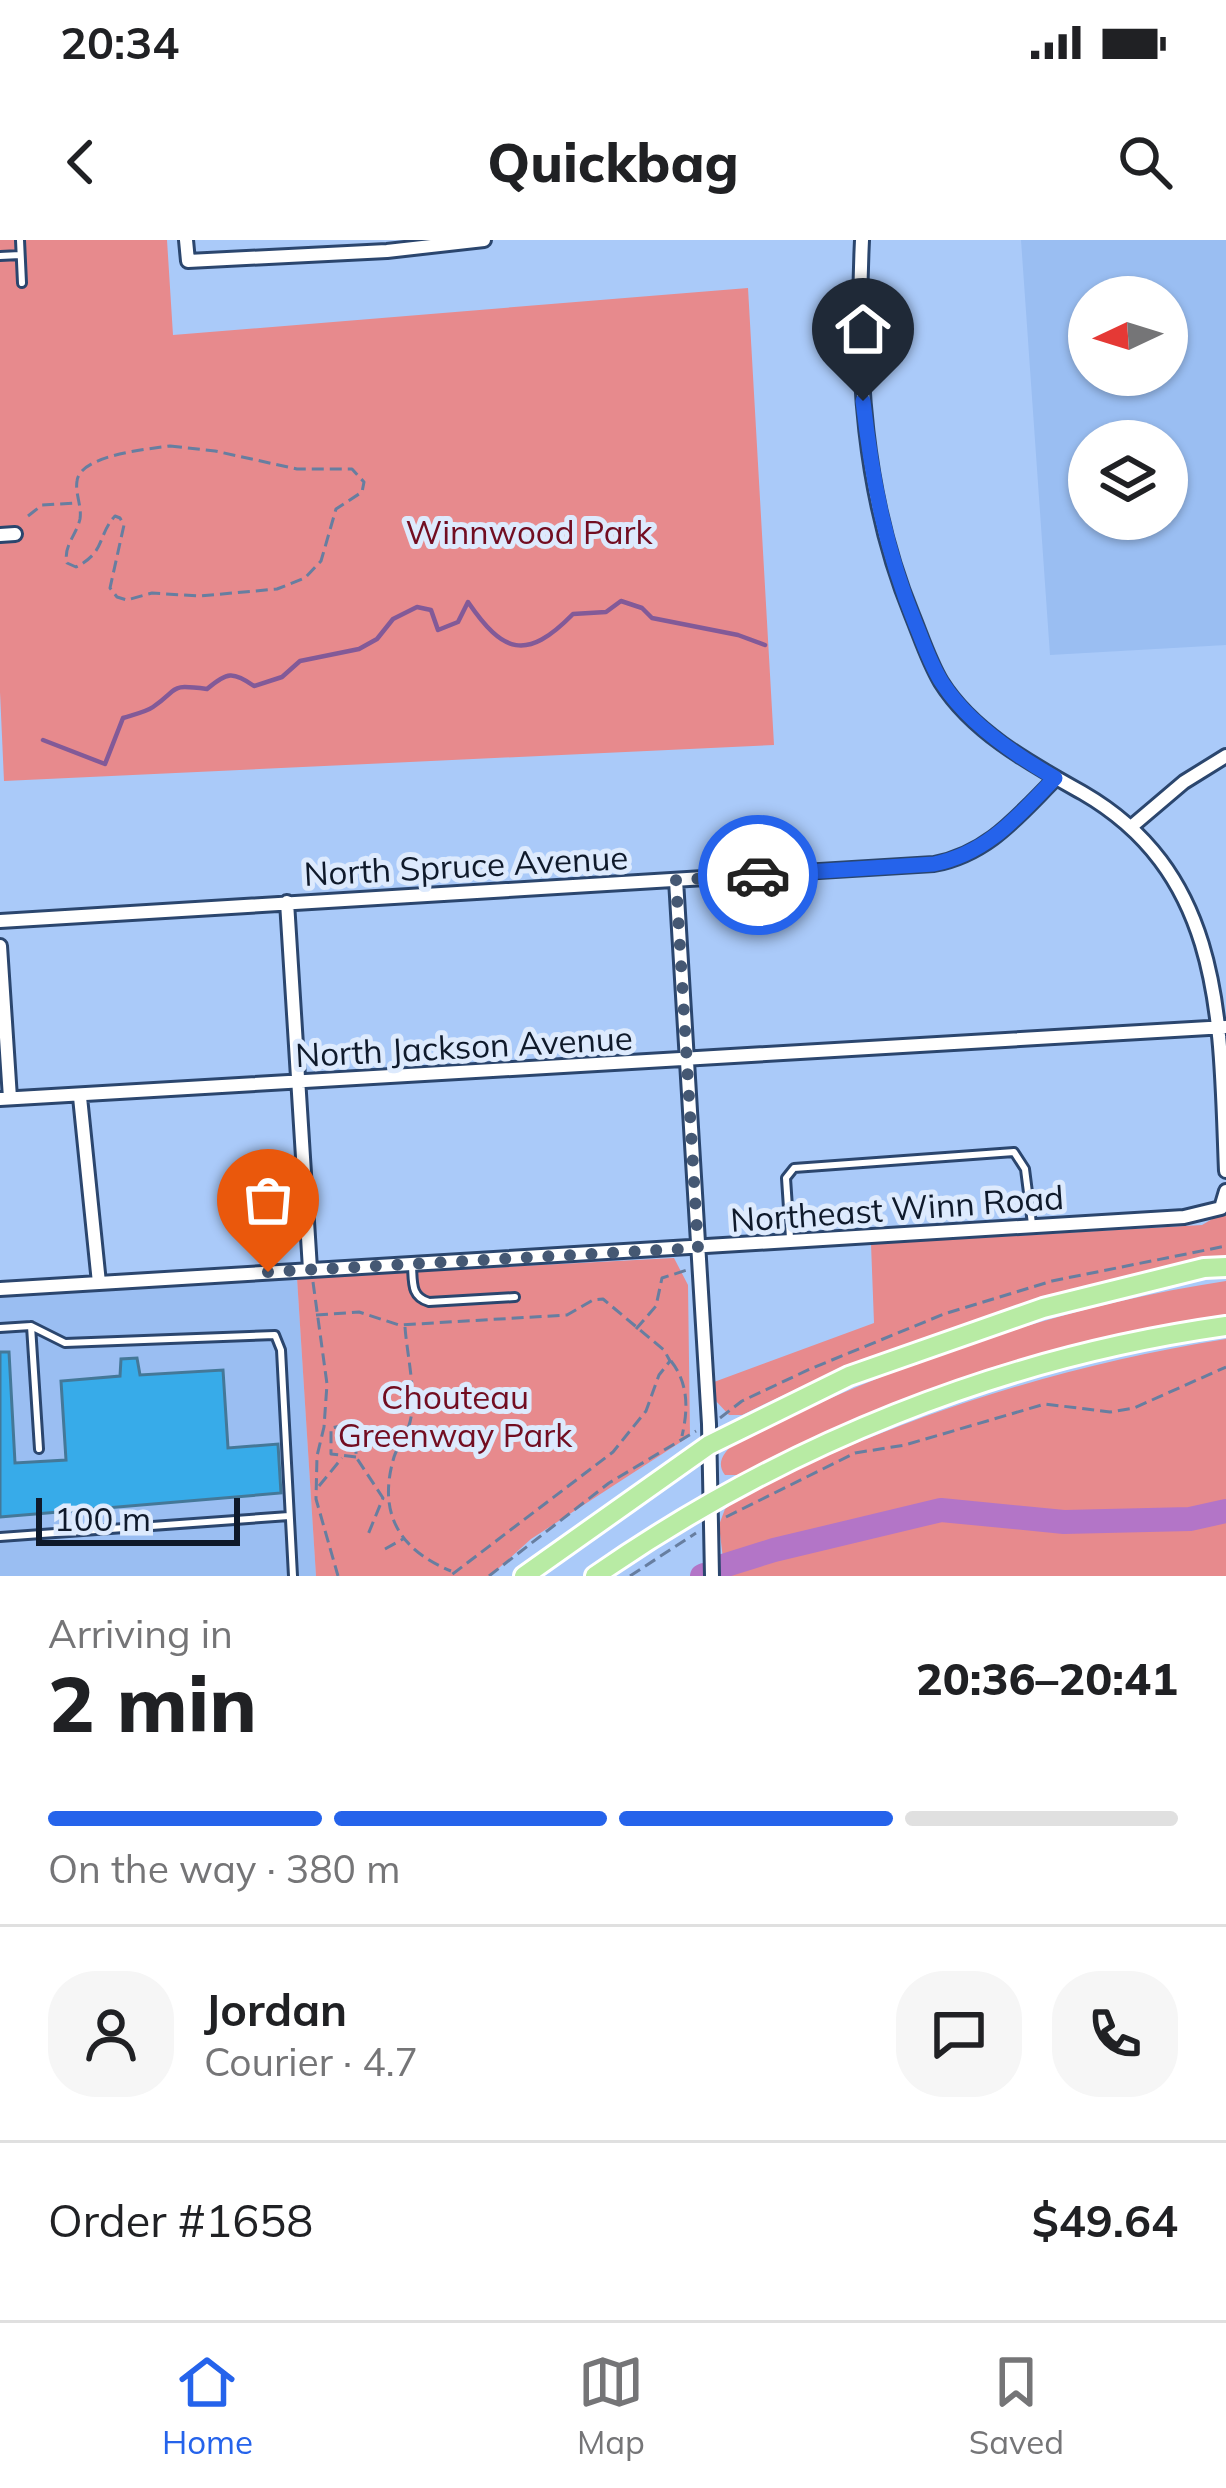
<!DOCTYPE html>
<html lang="en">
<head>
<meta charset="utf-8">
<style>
	:root { --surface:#fff; --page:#f6f6f6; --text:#202124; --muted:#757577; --line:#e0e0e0; --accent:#2563eb }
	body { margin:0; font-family:Mulish,sans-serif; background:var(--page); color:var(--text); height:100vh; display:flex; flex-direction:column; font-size:45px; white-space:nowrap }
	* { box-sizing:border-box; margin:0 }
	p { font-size:39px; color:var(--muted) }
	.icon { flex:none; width:66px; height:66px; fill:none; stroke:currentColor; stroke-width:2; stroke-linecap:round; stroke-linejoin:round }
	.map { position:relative; height:1336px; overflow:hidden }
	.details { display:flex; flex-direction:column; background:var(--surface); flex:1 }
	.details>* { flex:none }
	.needle { width:78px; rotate:266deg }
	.tools { position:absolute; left:1068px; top:36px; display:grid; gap:24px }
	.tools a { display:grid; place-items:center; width:120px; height:120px; border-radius:50%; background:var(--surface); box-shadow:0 3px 9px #0004; font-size:60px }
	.scale { position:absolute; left:36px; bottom:30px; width:204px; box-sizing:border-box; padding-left:12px; border:6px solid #0f1a2b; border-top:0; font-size:33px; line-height:42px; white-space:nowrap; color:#0f1a2b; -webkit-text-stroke:9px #ddeafd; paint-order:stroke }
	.pin { position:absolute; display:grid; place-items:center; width:102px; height:102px; color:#fff; margin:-123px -51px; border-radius:50% 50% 50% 0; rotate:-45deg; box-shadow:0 0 12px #0007 }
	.pin .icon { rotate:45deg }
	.courier { position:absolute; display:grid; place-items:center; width:120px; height:120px; margin:-60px; border:9px solid #2563eb; border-radius:50%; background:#fff; color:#222; box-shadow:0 3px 15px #0007 }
	.headline em { font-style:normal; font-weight:800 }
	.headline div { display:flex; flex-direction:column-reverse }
	.headline { display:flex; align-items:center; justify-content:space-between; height:204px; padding:0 48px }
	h1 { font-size:78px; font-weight:800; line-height:90px }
	.bar { display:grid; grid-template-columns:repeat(4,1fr); gap:18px 12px; align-content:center; height:144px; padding:0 48px }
	.bar i { height:15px; border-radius:9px; background:var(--line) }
	.bar .on { background:var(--accent) }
	.bar p { grid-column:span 4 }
	.line { display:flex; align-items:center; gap:30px; padding:0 48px; border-top:3px solid var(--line) }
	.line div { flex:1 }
	.round { display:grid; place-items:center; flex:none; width:126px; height:126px; border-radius:48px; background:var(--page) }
	.status { display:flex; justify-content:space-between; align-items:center; height:84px; padding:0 60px; background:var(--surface); direction:ltr }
	.status svg { height:33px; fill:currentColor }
	header { display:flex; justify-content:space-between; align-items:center; height:156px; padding:0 48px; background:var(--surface); font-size:54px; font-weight:800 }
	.dock { display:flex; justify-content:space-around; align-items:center; height:168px; border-top:3px solid var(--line); background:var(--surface); font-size:33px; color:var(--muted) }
	.dock a { display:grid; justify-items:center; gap:6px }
	.dock .on { color:var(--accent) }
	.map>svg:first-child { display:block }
</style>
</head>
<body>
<div class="status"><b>20:34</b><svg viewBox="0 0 49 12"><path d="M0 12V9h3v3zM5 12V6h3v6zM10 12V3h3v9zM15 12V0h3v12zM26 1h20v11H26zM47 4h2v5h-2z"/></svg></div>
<header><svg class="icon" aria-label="back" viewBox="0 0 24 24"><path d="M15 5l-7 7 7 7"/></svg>Quickbag<svg class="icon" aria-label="search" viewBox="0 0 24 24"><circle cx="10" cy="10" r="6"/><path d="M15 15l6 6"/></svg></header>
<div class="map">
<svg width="1226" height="1336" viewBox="0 0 1226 1336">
	<rect width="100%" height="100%" fill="#aacaf9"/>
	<path fill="#9abef2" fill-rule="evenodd" d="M1021 0H1226V405L1050 415ZM1089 57H1167V135H1089ZM1089 201H1167V279H1089Z
		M297 1038 316 1336H0V1057Z"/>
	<path fill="#e78a8d" d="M0 0H167L173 95 748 48 774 505 4 541 0 452Z
		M1226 971V1020C1056 1048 897 1099 742 1175H729L715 1160 714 1142 874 1083 871 1004 1202 985Z
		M674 1018 688 1045 690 1196 531 1299 490 1336H316L297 1038Z
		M1226 1041V1078L987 1133 890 1167 742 1235H725C715 1222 725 1212 735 1202 895 1125 1049 1068 1226 1041Z
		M1226 1099V1336H725L719 1285 725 1269C754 1245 796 1229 831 1214 958 1159 1089 1121 1226 1099Z"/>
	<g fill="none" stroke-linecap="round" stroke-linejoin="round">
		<path stroke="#825a98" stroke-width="4.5" d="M43 500 105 524 123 478C132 475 146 472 153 467 181 448 167 444 207 449 227 432 233 431 254 446L282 437 300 421 359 409 377 399 393 379 417 367 431 370 438 390 458 382 468 362C503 413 526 422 573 374L606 372 621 361 642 368 652 378 738 395 765 405"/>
		<path stroke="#b375c7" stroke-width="24" d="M723 1326 774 1310 941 1270 1064 1282 1190 1279 1226 1271
			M702 1336 704 1335"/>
	</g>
	<path fill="#37abe9" stroke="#447898" stroke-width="3" d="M0 1112H9L15 1223 66 1220 61 1141 120 1136 121 1119 137 1118 140 1135 223 1130 228 1208 278 1204 281 1253 0 1277Z"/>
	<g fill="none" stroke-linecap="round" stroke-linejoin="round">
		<defs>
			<path id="service" d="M20 0 22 43
				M0 16 20 15
				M790 998 786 938 794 928 1014 912 1025 929 1032 984
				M412 1026C413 1043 411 1057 429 1062L515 1057
				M31 1086 39 1209
				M0 1088 31 1086 65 1103 275 1095 281 1110 293 1336
				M0 1297 289 1276"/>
			<path id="minor" d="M186 0 188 21 387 11 484 0
				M862 0C856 128 863 256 912 375 921 397 929 422 941 442 973 493 1033 525 1083 553 1226 636 1220 785 1226 931
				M0 295 15 294
				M1131 587 1184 542 1226 516
				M676 640 709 1184 712 1336
				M287 662 310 1029
				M0 681 934 624C988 614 1018 576 1055 539
				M0 706 10 858
				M80 857 99 1043
				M0 859 1226 787
				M0 1049 1184 977 1221 968 1226 951"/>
			<path id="primary" d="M524 1336 709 1205 849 1136 1043 1068 1204 1028 1226 1027
				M595 1336C783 1205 999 1118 1226 1086"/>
		</defs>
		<use href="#service" stroke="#2b466e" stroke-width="12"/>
		<use href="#minor" stroke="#2b466e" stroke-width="18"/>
		<use href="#primary" stroke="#fff" stroke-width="24"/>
		<path stroke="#677ea0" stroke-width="3" stroke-dasharray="12 6" stroke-linecap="butt" d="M170 206 215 211 297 229H352L364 242 362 252 336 269 321 321 305 338 277 349 200 356 152 353 127 360 117 357 110 348 124 285 120 278 115 276C97 296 106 312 76 327L67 323C63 306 76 296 80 279 82 266 75 254 77 241 80 215 148 209 170 206Z
			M28 276 42 265 76 263
			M313 1042 327 1144 324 1187 317 1216 316 1259 338 1336
			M316 1075 359 1072 399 1085 567 1075 593 1060 603 1059 664 1110 670 1121 659 1135 646 1171 613 1212 450 1336
			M405 1087C407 1115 417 1155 410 1182 407 1194 398 1205 394 1217 377 1274 400 1310 451 1331
			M636 1089 656 1066 662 1038 687 1030
			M671 1121C689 1144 688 1170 682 1196
			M720 1178 742 1161 810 1129 944 1074 1052 1041 1226 1006
			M356 1217 331 1214V1188L345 1185 356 1189V1217L383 1258 367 1297
			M319 1246 342 1218
			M726 1277 855 1213 905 1205 1045 1164 1110 1172 1134 1168 1226 1127
			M385 1309 403 1299
			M489 1336 609 1243 696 1191
			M630 1336 696 1293"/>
		<use href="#service" stroke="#fff" stroke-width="6"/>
		<use href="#minor" stroke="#fff" stroke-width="12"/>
		<use href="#primary" stroke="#b8eba4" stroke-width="18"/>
	</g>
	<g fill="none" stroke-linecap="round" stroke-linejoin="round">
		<path stroke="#455873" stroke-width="12" stroke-dasharray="0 21.6" d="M268 1032 698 1008 676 640 758 635"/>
		<path stroke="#2563eb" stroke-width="15" d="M758 635 934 624C988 613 1018 576 1055 538 1015 515 969 484 943 444 931 426 924 404 916 385 886 312 872 239 863 161"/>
	</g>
	<g text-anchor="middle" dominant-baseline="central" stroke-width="10" stroke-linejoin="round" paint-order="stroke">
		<g font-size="33" fill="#720d21" stroke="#ddeafd">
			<text x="529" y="291">Winnwood Park</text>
			<text x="455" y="1156">Chouteau<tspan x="455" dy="38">Greenway Park</tspan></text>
		</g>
		<g font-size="33" fill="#0f1a2b" stroke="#ddeafd">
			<text transform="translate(466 625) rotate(-3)">North Spruce Avenue</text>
			<text transform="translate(464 806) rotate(-3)">North Jackson Avenue</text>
			<text transform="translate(897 968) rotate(-4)">Northeast Winn Road</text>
		</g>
	</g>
</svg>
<div class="tools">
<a><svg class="needle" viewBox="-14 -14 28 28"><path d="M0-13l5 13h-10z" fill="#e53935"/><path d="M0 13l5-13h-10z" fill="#757577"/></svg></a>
<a><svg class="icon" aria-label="layers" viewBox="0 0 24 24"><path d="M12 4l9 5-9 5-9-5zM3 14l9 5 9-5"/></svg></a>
</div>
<div class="scale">100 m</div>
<div class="pin" style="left:268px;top:1032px;background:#ea580c"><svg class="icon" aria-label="bag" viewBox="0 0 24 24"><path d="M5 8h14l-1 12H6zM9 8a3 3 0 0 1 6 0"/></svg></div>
<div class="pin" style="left:863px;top:161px;background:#1f2937"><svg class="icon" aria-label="home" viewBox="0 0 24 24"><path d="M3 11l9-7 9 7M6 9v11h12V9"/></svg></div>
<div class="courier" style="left:758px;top:635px"><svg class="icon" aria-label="car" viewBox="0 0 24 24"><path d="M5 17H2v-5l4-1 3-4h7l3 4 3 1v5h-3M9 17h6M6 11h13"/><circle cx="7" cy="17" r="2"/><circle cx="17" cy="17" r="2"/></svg></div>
</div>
<section class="details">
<div class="headline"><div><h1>2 min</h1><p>Arriving in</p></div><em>20:36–20:41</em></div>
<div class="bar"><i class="on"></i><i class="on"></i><i class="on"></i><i></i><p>On the way · 380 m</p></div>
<div class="line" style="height:216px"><a class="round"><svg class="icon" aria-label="person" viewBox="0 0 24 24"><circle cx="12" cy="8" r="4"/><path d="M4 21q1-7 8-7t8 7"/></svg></a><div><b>Jordan</b><p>Courier · 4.7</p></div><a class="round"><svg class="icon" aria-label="chat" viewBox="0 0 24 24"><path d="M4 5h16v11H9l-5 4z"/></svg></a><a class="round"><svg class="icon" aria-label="phone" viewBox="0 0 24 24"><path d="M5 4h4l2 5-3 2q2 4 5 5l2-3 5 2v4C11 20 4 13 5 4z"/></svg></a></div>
<div class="line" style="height:156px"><div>Order #1658</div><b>$49.64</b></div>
</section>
<nav class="dock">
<a class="on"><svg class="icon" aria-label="home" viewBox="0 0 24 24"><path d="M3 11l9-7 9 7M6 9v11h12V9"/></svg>Home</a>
<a><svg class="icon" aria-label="map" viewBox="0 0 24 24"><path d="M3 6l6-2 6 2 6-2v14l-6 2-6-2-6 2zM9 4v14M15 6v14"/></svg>Map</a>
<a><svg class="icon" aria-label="saved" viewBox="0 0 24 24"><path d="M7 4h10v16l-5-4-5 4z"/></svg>Saved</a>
</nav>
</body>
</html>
